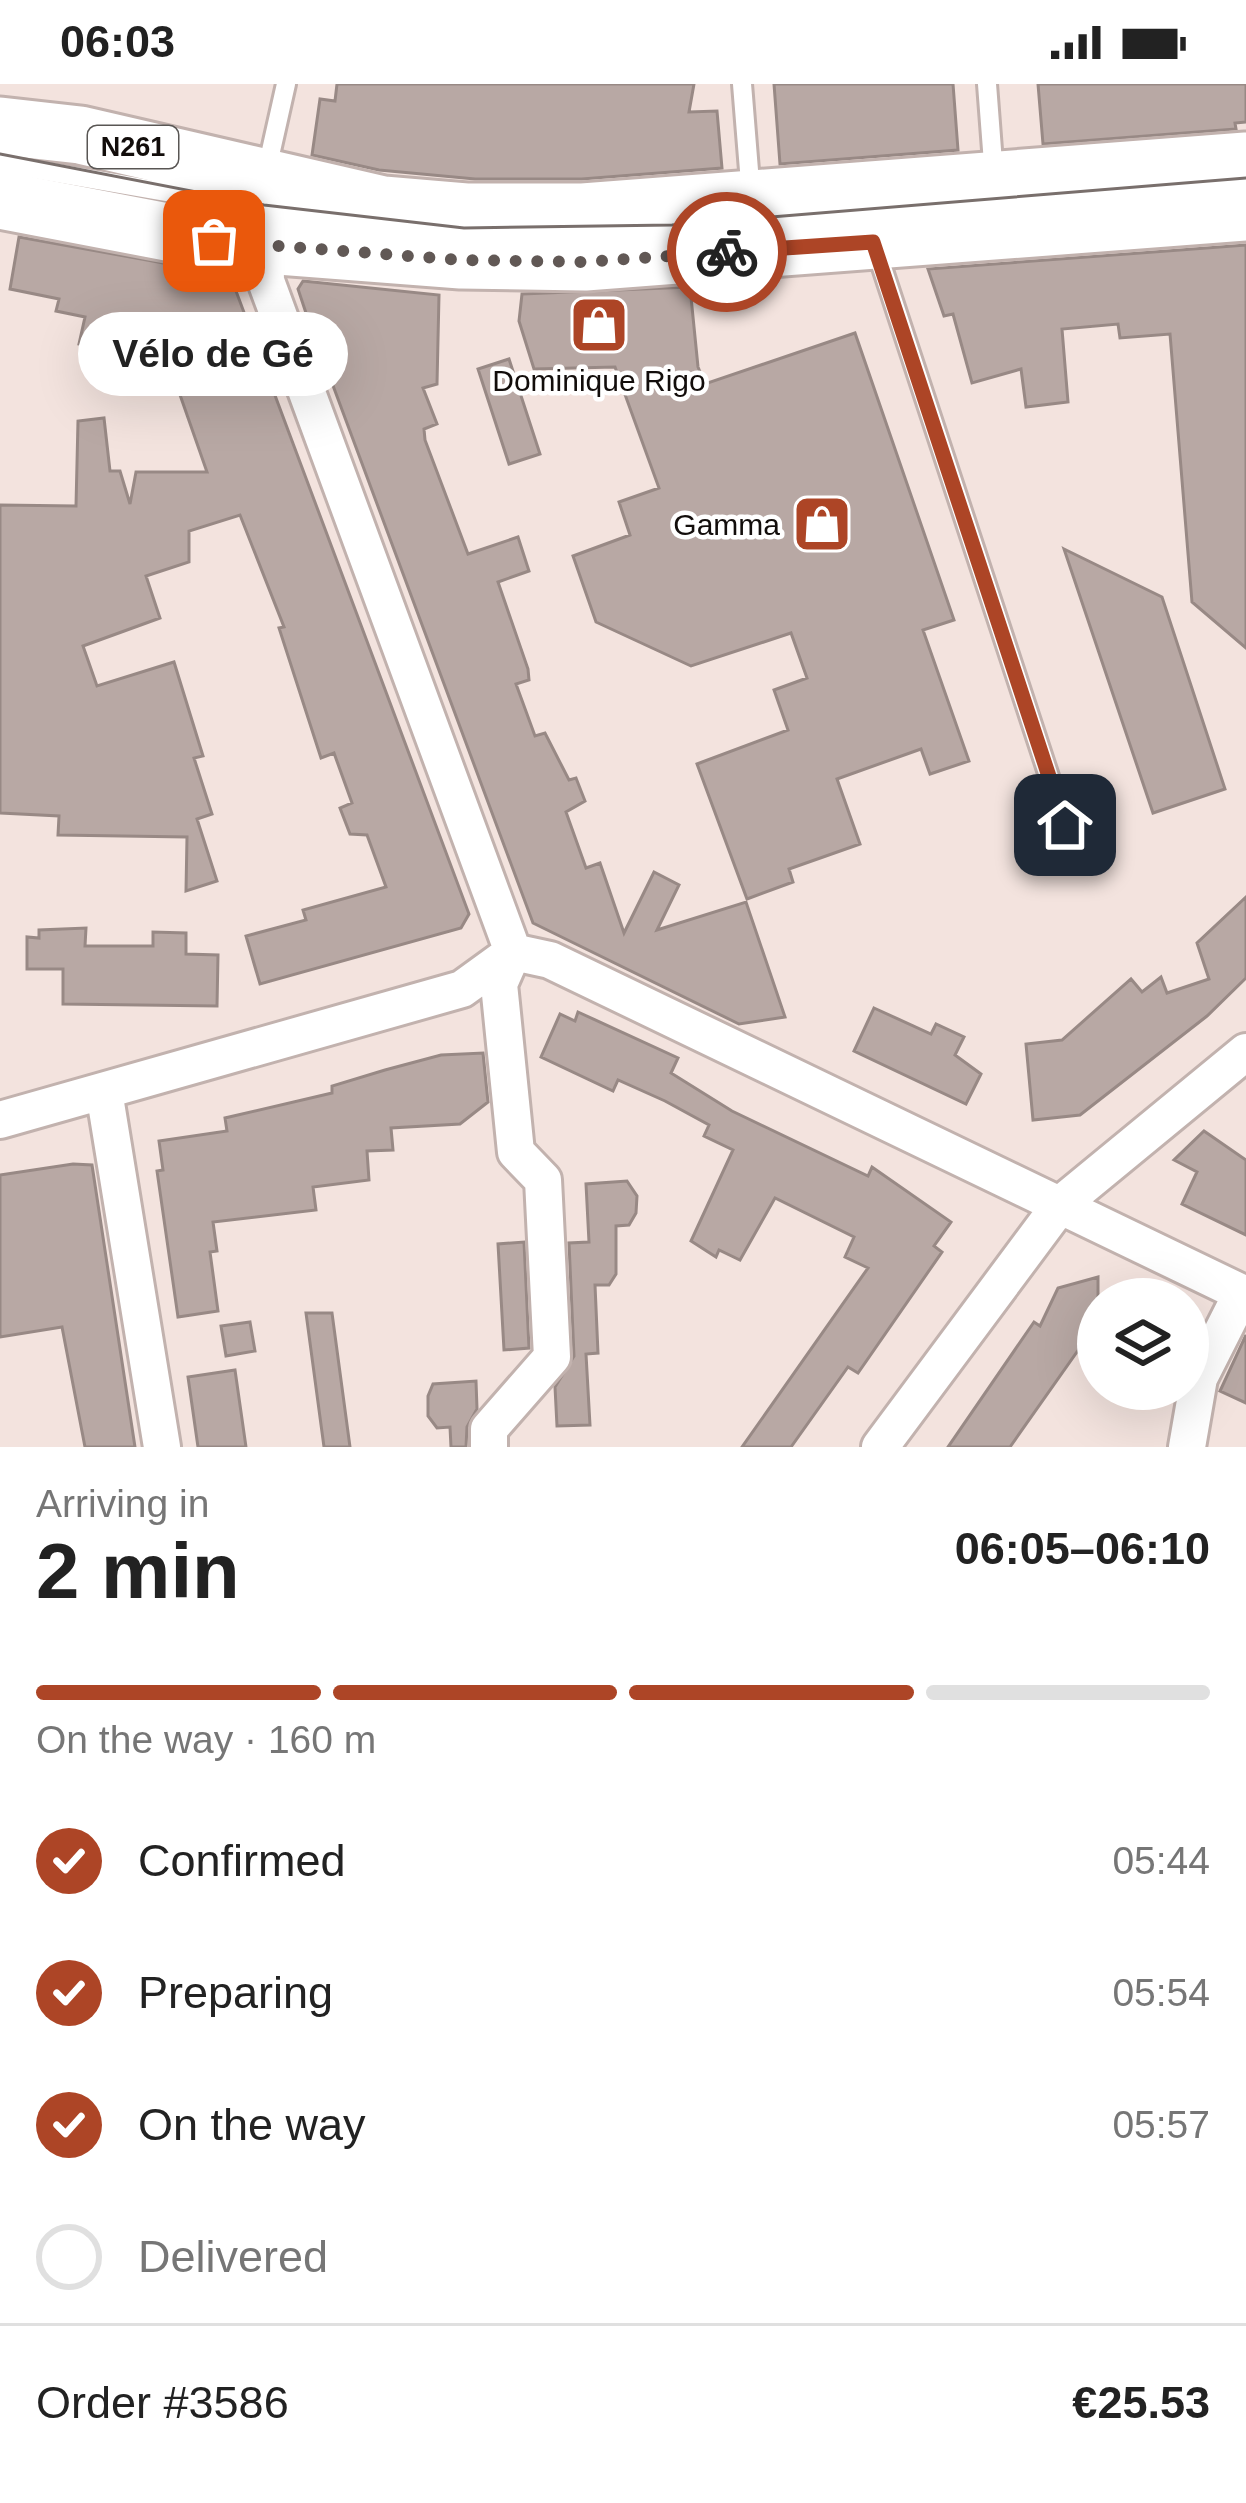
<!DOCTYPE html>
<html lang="en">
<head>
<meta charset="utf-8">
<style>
	:root { --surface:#fff; --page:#f2f2f2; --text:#222; --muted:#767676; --line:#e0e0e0; --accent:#ad4526 }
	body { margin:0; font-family:Arial,sans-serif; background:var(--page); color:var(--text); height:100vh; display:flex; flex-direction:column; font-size:45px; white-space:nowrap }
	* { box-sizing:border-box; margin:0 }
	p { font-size:39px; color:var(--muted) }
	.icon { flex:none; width:66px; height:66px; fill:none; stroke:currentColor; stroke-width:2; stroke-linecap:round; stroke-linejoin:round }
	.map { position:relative; height:1363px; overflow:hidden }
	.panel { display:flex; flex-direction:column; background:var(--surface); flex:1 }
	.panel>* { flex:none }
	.tools { position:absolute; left:1077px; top:1194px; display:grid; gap:24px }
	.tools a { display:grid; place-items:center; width:132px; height:132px; border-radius:50%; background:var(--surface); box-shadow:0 12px 48px #0002; font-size:60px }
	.pin { position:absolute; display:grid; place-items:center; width:102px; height:102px; color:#fff; margin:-51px; border-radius:24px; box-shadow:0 6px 18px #0006 }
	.courier { position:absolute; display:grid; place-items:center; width:120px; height:120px; margin:-60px; border:9px solid #ad4526; border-radius:50%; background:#fff; color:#222; box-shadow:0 3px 15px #0007 }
	.bubble { position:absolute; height:84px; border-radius:42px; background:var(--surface); box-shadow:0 12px 48px #0002; font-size:39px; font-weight:600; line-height:84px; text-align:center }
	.head em { font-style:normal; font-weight:600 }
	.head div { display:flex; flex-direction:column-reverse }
	.head { display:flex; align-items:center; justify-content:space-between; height:204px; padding:0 36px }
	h1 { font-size:78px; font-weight:600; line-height:90px }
	.bar { display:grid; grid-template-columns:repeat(4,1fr); gap:18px 12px; align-content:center; height:144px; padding:0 36px }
	.bar i { height:15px; border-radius:9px; background:var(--line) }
	.bar .active { background:var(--accent) }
	.bar p { grid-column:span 4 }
	.line { display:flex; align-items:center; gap:30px; padding:0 36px; border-top:3px solid var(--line) }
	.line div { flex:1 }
	ol { padding:0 36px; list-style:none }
	li { display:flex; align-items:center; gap:36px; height:132px }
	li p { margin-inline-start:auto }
	li .icon { padding:12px; border-radius:50%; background:var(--accent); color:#fff; stroke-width:4 }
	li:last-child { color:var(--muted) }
	li i { width:66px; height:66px; border:6px solid var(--line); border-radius:50% }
	.status { display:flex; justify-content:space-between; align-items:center; height:84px; padding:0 60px; background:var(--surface); direction:ltr }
	.status svg { height:33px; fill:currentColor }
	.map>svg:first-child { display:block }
</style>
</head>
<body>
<div class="status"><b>06:03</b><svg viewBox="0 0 49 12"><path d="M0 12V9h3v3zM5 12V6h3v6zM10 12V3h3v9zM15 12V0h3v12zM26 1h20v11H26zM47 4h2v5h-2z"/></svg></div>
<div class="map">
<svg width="1246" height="1363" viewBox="0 0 1246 1363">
	<rect width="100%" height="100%" fill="#f3e3de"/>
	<path fill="#b8a8a4" stroke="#988985" stroke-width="3" d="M337 0H694L689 28 717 27 722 84 582 95H475L379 86 312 71 320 15 335 17Z
		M774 0H953L958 66 780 80Z
		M1038 0H1246V38L1235 39 1236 45 1043 60Z
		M19 153 230 191 469 830 461 844 260 900 246 852 306 836 303 826 386 803 367 751 350 750 340 724 352 719 334 669 321 674 279 544 284 543 240 431 189 447V478L146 492 160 534 83 562 97 602 174 578 203 672 194 674 212 730 197 735 217 797 186 807 187 753 58 751 59 732 0 729V421L76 422 78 337 104 334 110 387H120L130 420 136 388H207L179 308 223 296 104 273 106 264 79 260 85 233 56 227 59 215 10 205Z
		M1246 161V564L1192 518 1170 250 1120 254 1118 240 1062 245 1068 318 1026 323 1021 285 972 299 953 230 944 232 928 185Z
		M303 197 439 211 437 300 423 304 437 340 424 345 425 356 468 470 518 453 529 487 498 498 528 585 529 596 516 600 535 652 545 649 569 696 576 694 585 717 566 728 586 784 600 779 624 849 654 788 679 801 657 846 746 818 785 933 739 940 533 839 306 229 298 205Z
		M690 203 698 283 705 300 855 249 954 536 923 546 969 677 930 690 921 665 837 695 860 760 789 785 793 798 747 815 697 680 788 646 774 606 807 594 791 549 691 582 596 538 573 472 630 451 619 418 659 404 615 283 534 285 519 237 522 210Z
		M509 275 540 370 509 380 478 285Z
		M1064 465 1162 513 1225 705 1153 729Z
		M1080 750 1088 777 1045 788 1038 760Z
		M1246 813V894L1207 932 1080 1031 1033 1036 1026 960 1062 956 1131 895 1142 908 1161 893 1167 909 1209 895 1197 859Z
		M86 844 85 862H153V848L186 849V870L218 871 217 922 63 920V885H27V853L39 854V846Z
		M874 924 931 950 936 940 964 953 955 971 981 990 966 1020 854 967Z
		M578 928 678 974 671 989 732 1027 868 1092 872 1083 951 1138 934 1162 942 1168 858 1289 848 1283 791 1363H742L868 1184 845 1173 854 1153 775 1114 740 1176 719 1166 716 1173 691 1157 733 1066 704 1052 709 1041 665 1017 618 996 613 1007 541 973 560 930 575 937Z
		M483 969 488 1018 460 1040 391 1044 393 1066 367 1067 369 1096 313 1103 316 1126 213 1138 217 1167 210 1168 218 1227 178 1233 157 1087 163 1086 159 1057 227 1047 225 1034 332 1009V1002L385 986 441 971Z
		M1204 1047 1246 1076V1151L1182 1120 1197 1088 1174 1076Z
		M73 1080 92 1081 135 1363H85L62 1243 0 1253V1091Z
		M627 1097 637 1112 636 1129 629 1141 616 1142V1190L609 1201H595L598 1269 586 1270 590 1341 557 1342 555 1303 574 1272 569 1159 589 1158 586 1100Z
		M524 1158 529 1264 504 1266 498 1160Z
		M1098 1193V1238L1010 1363H948L1034 1238 1040 1242 1058 1204Z
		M306 1229H332L350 1363H324Z
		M250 1238 255 1267 226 1272 221 1242Z
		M1246 1251V1319L1220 1307Z
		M235 1286 246 1363H198L188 1293Z
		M476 1297 477 1325 467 1343 466 1363H451L450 1343 437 1344 428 1332V1312L433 1300Z"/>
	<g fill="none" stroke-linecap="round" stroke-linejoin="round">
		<defs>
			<path id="lane" d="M742 0 751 111
				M987 0 994 92
				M0 79 350 140
				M266 89 286 0
				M875 162 1065 741"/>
			<path id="street" d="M264 96 266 197 513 868 499 900 516 1068 543 1096 552 1273 489 1345V1363
				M104 1007 162 1363
				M0 1036 462 905 513 868 550 876 1246 1211
				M880 1363 1060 1121 1246 968
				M1187 1363 1199 1294 1242 1209"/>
			<path id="primary" d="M0 42 80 51 383 121 466 128H583L1246 77
				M0 116 214 157 461 176 585 178 1246 128"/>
		</defs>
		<use href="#lane" stroke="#c2b2ae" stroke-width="24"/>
		<use href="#street" stroke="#c2b2ae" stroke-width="42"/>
		<use href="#primary" stroke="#c2b2ae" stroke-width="63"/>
		<use href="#lane" stroke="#fff" stroke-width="18"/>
		<use href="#street" stroke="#fff" stroke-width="36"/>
		<use href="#primary" stroke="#fff" stroke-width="57"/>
		<path stroke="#796f6c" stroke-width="3" d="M0 70 264 121 464 144 672 141 1246 94"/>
	</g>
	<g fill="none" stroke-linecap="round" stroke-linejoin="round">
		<path stroke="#615855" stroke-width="12" stroke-dasharray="0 21.6" d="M214 157 461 176 585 178 727 168"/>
		<path stroke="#ad4526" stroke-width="15" d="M727 168 873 158 1065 741"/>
	</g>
	<defs>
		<symbol id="shop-square" viewBox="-11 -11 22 22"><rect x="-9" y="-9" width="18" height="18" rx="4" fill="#ad4526" stroke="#fff"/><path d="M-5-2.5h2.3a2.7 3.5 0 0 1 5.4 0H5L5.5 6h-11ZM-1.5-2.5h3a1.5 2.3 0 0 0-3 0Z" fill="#fff"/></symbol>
	</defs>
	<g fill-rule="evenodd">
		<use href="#shop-square" x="566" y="208" width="66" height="66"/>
		<use href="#shop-square" x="789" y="407" width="66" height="66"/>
	</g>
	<g text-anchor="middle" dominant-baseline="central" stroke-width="9" stroke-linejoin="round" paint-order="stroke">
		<rect fill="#fff" stroke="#595654" stroke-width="3" x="88" y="42" width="90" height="42" rx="9"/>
		<g font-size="27" font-weight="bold" fill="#120d0b">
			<text x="133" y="63">N261</text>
		</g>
		<g font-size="30" fill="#120d0b" stroke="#fff">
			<text x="599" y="296">Dominique Rigo</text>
			<text x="780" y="440" text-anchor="end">Gamma</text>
		</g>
	</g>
</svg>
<div class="tools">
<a><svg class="icon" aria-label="layers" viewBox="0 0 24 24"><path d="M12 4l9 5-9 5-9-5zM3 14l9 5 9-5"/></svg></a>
</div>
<div class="pin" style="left:214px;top:157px;background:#ea580c"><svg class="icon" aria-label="bag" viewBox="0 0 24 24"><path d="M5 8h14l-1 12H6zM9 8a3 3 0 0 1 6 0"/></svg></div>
<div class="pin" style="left:1065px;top:741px;background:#1f2937"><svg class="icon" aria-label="home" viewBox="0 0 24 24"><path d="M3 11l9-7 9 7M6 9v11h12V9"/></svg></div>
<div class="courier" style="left:727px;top:168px"><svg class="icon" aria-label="bike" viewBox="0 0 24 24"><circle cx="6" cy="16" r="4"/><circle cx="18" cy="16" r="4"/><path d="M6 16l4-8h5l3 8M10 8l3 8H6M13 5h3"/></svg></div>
<div class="bubble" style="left:78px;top:228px;width:270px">Vélo de Gé</div>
</div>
<section class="panel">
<div class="head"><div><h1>2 min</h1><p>Arriving in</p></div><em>06:05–06:10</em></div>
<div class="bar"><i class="active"></i><i class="active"></i><i class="active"></i><i></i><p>On the way · 160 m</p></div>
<ol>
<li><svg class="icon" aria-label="check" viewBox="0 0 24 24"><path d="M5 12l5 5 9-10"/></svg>Confirmed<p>05:44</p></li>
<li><svg class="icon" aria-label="check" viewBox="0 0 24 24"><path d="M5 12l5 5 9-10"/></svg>Preparing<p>05:54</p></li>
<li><svg class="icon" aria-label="check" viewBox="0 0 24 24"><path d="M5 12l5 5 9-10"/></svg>On the way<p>05:57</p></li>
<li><i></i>Delivered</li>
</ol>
<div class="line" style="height:156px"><div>Order #3586</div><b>€25.53</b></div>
</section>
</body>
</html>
